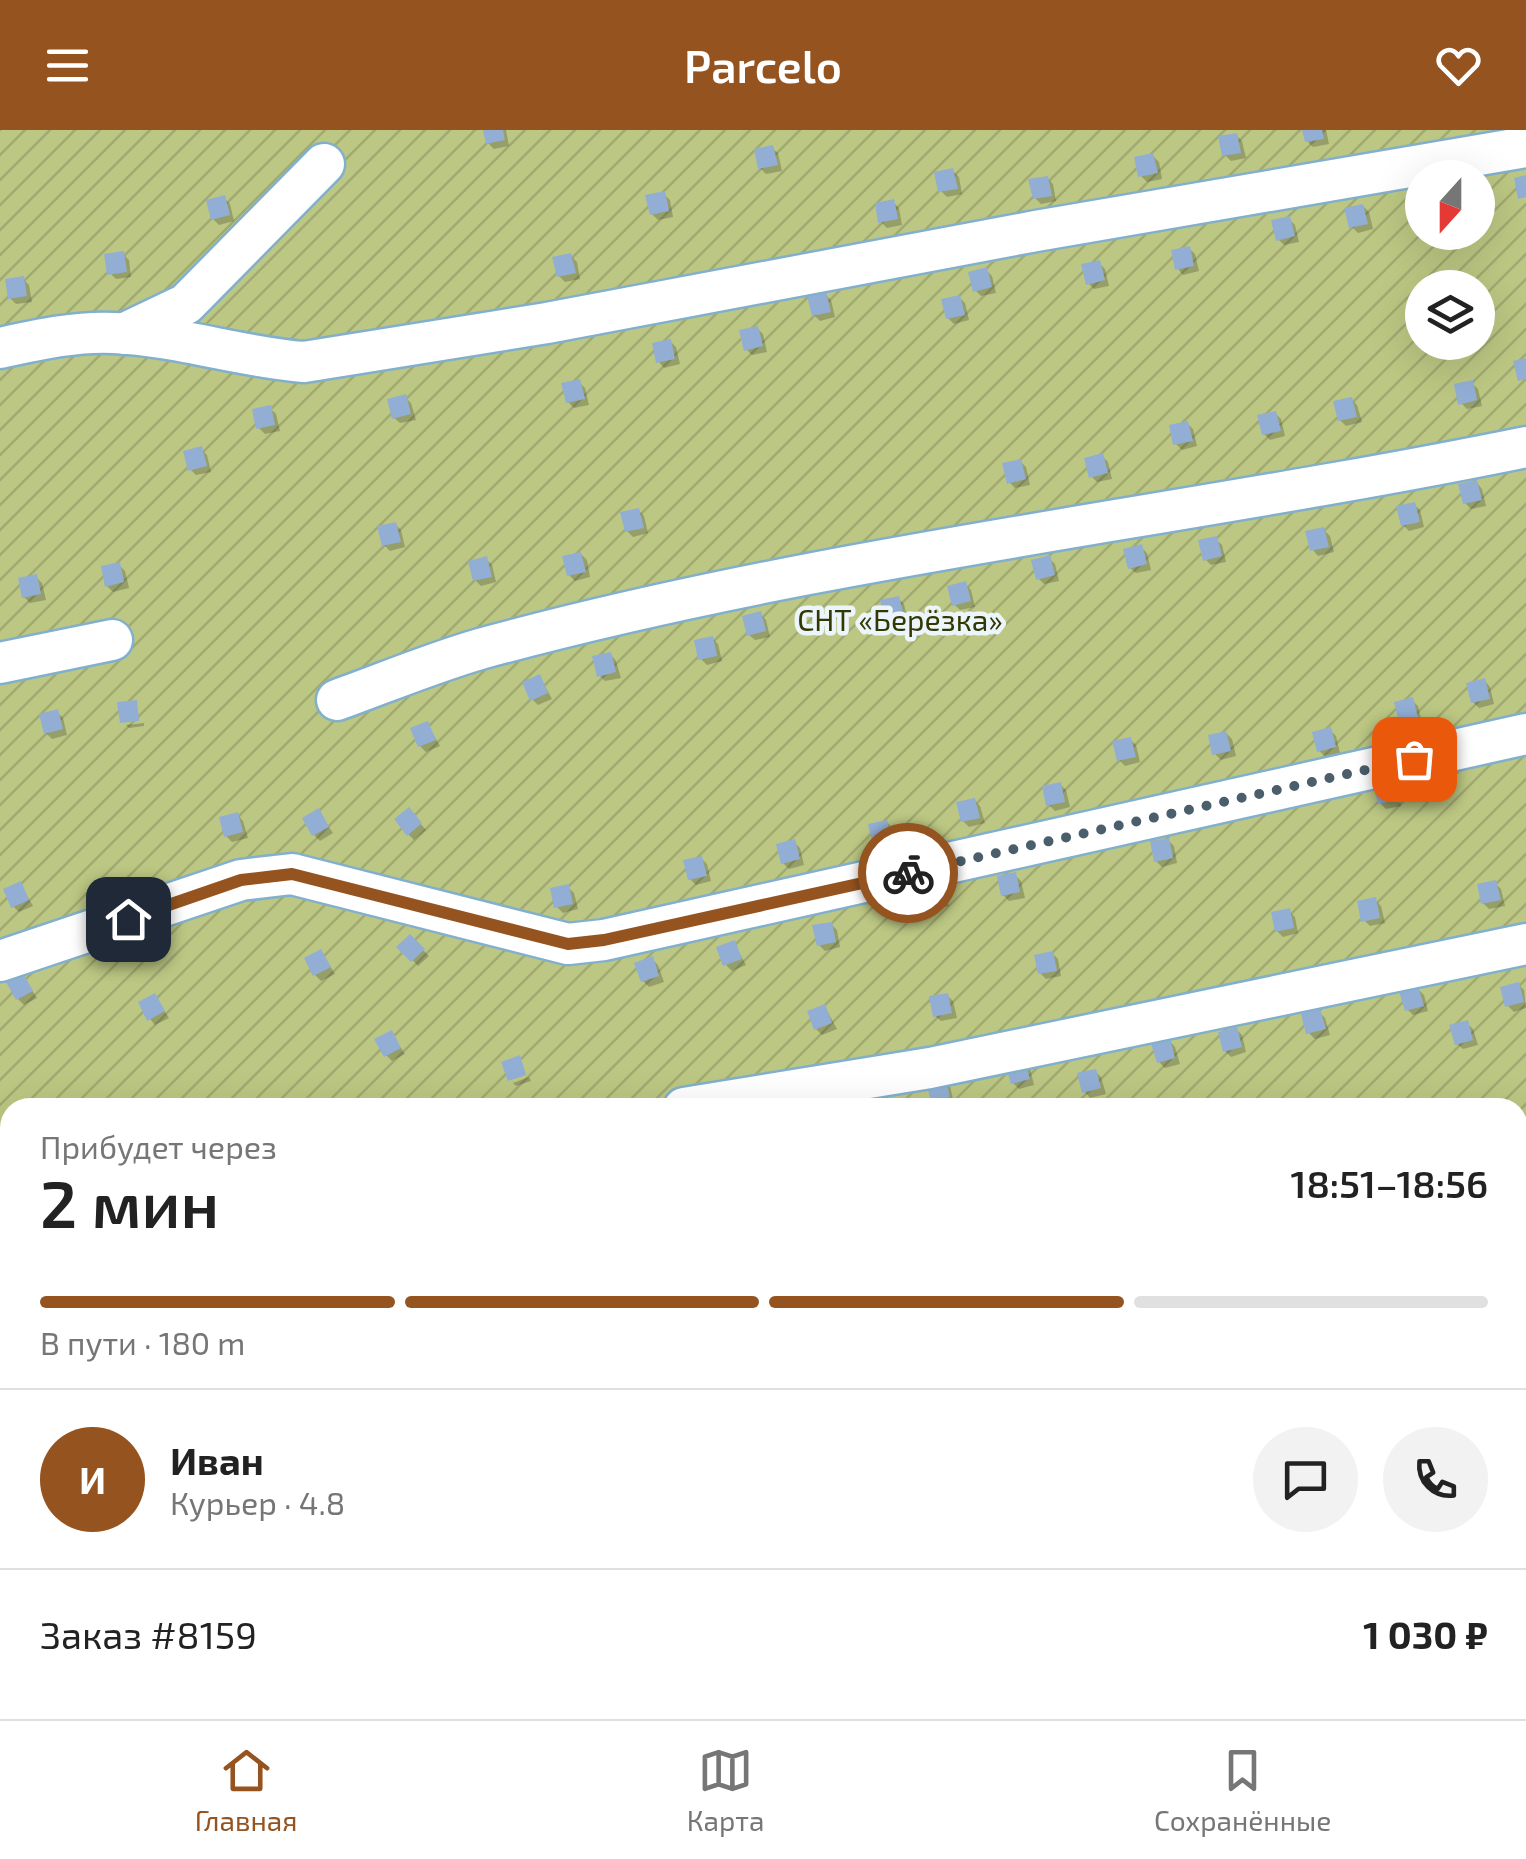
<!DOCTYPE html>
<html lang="ru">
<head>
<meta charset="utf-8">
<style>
	:root { --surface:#fff; --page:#f2f2f2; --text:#222; --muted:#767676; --line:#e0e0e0; --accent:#95541f }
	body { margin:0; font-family:"Exo 2",sans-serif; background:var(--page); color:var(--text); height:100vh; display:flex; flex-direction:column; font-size:38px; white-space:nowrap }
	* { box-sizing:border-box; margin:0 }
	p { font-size:32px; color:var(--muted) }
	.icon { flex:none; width:55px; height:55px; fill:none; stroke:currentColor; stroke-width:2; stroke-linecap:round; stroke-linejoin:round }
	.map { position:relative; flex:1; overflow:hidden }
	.sheet { position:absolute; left:0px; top:968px; width:1528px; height:622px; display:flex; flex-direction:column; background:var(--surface); border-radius:30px 30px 0 0; box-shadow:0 10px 40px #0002 }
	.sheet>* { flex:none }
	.needle { width:65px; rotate:201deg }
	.controls { position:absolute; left:1405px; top:30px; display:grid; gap:20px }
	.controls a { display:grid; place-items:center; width:90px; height:90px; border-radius:50%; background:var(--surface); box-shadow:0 10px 40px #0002; font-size:50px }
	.pin { position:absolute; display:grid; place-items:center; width:85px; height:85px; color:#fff; margin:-42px; border-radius:20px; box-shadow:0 5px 15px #0006 }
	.courier { position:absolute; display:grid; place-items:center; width:100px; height:100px; margin:-50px; border:8px solid #95541f; border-radius:50%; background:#fff; color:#222; box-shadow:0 2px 12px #0007 }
	.overview em { font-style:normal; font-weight:600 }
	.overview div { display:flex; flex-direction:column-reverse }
	.overview { display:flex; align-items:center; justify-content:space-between; height:170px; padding:0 40px }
	h1 { font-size:65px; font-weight:600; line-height:75px }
	.bar { display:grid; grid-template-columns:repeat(4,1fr); gap:15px 10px; align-content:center; height:120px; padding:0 40px }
	.bar i { height:12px; border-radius:8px; background:var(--line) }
	.bar .active { background:var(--accent) }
	.bar p { grid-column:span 4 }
	.line { display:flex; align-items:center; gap:25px; padding:0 40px; border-top:2px solid var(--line) }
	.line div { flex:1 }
	.round { display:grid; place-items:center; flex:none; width:105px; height:105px; border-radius:52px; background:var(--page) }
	header { display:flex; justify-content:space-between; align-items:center; height:130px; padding:0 40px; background:var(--accent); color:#fff; font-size:45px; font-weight:600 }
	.tab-bar { display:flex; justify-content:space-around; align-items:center; height:140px; border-top:2px solid var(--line); background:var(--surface); font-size:28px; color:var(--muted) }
	.tab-bar a { display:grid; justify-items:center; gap:5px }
	.tab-bar .active { color:var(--accent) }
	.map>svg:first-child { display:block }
</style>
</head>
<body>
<header><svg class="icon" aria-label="menu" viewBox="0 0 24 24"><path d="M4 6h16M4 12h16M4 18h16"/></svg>Parcelo<svg class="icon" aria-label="heart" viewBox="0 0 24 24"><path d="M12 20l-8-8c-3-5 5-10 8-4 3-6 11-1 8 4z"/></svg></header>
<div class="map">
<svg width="1526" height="1589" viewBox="0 0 1526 1589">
	<defs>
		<pattern id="garden-furrows" width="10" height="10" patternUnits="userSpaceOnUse" patternTransform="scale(2.5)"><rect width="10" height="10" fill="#bcc783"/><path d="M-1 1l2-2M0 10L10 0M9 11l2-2" fill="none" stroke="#a0aa71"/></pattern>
	</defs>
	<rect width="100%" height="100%" fill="#cfebfc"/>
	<path fill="url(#garden-furrows)" fill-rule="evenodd" d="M0 0H1526V1125L1518 1127V978H10V1574L0 1578ZM1422 48H1478V102H1422ZM1422 158H1478V212H1422Z"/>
	<path fill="#0003" d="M485 0H506L509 16 494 19 488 13Z
		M1305 0H1326L1329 14 1313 17 1307 11Z
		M1236 5 1242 11 1246 28 1231 31 1225 25Z
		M772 18 778 23 782 41 766 44 760 38Z
		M1153 26 1159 32 1162 49 1147 52 1141 46Z
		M953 41 959 47 962 64 947 67 941 61Z
		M1047 48 1053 54 1056 71 1041 74 1035 68Z
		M664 64 670 70 673 87 658 90 652 84Z
		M224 68 230 74 234 91 219 95 213 89Z
		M893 72 899 78 902 95 887 98 881 92Z
		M1363 76 1369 82 1373 99 1358 103 1352 97Z
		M1289 89 1295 95 1299 112 1284 115 1278 109Z
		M1189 118 1195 124 1199 141 1183 145 1178 139Z
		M123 124 129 130 131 147 116 149 110 143Z
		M571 126 577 132 580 149 565 152 559 146Z
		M1099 133 1105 139 1109 156 1094 159 1088 153Z
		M986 140 992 146 996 163 981 166 975 160Z
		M23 149 29 155 32 172 16 174 10 168Z
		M825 164 831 170 835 187 820 191 814 185Z
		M959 167 965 173 969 190 954 194 948 188Z
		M757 198 763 204 767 222 752 225 746 219Z
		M670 211 676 217 680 234 664 238 659 232Z
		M579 252 585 258 589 275 574 278 568 272Z
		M1472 253 1478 259 1482 276 1467 279 1461 273Z
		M405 267 411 273 416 290 400 293 394 288Z
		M1351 269 1357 275 1362 292 1346 296 1340 290Z
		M270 278 276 284 280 301 265 304 259 298Z
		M1275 283 1281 289 1285 306 1270 310 1264 304Z
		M1187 293 1193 299 1197 316 1182 320 1176 314Z
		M201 319 207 325 211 342 196 345 190 339Z
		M1102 326 1108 332 1112 349 1097 352 1091 346Z
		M1020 331 1026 337 1030 355 1015 358 1009 352Z
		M1477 353 1482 359 1486 376 1471 379 1465 373Z
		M1414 374 1420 380 1424 397 1409 401 1403 395Z
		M638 380 644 386 648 403 633 407 627 401Z
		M395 394 401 400 405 417 390 421 384 415Z
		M1324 400 1330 406 1334 422 1318 426 1313 420Z
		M1216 409 1222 415 1226 432 1211 435 1205 429Z
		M1141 417 1147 423 1151 440 1136 443 1130 438Z
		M581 424 587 430 590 447 575 451 569 445Z
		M1049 428 1055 434 1059 451 1044 454 1038 448Z
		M486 429 492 435 496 452 481 456 475 450Z
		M119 435 125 441 129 458 113 462 107 456Z
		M36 447 42 453 46 470 30 473 24 467Z
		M965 454 971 460 975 477 960 480 954 474Z
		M898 468 904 474 908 492 893 495 887 490Z
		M760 484 766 490 770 507 755 510 749 505Z
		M712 508 718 514 722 531 707 535 701 529Z
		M611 525 616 531 621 548 605 551 599 545Z
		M540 547 552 569 538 575 532 569Z
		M1485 551 1490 557 1494 574 1479 578 1473 572Z
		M1412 570 1418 576 1422 593 1407 597 1401 591Z
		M57 582 63 588 67 605 52 609 46 603Z
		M144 593V596L129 598 126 595Z
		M427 594 440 616 426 622 420 616Z
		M1330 600 1336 606 1340 623 1325 626 1319 621Z
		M1226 603 1232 609 1236 626 1221 630 1215 624Z
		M1130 609 1136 615 1140 632 1125 636 1119 630Z
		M1392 652 1398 658 1401 676 1386 679 1380 673Z
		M1060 654 1066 660 1070 677 1055 681 1049 675Z
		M974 670 980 676 985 693 969 697 963 691Z
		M319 682 333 703 320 711 314 705Z
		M238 685 243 691 248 708 232 712 226 706Z
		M414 686 426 700 414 710 408 704Z
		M887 692 892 698 897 715 881 719 875 713Z
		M1168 710 1174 716 1177 733 1162 737 1156 731Z
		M794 712 800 718 804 735 789 739 783 733Z
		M701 728 707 734 711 751 696 755 690 749Z
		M1015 745 1021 751 1025 768 1009 771 1003 765Z
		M939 753 945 759 949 776 933 780 927 774Z
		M1495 753 1501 759 1505 776 1489 779 1483 773Z
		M20 754 33 776 19 782 13 776Z
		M568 757 574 763 578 779 563 783 557 777Z
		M1375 770 1381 776 1385 793 1370 796 1364 790Z
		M1289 781 1295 787 1298 803 1283 807 1277 801Z
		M831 794 837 800 840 817 825 821 819 815Z
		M410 807 429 826 418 836 400 817Z
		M734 813 746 835 732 841 726 835Z
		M321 822 335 844 321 851 315 845Z
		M1052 823 1058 829 1061 846 1046 849 1040 843Z
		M652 829 658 835 664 852 649 857 643 851Z
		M23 846 37 868 24 875 18 869Z
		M1518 854 1524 860 1526 878 1514 882 1508 876Z
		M1418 859 1424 865 1428 881 1413 885 1407 879Z
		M947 865 953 871 957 888 941 891 935 886Z
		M155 866 169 888 155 895 150 889Z
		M825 877 837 899 822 905 816 899Z
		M1319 882 1325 888 1330 905 1315 909 1309 903Z
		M1467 893 1473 899 1478 915 1463 919 1457 914Z
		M1236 899 1242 905 1246 922 1231 927 1225 921Z
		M391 903 405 924 392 931 386 925Z
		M1170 911 1175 917 1180 934 1165 938 1159 932Z
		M1009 936 1030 938 1034 955 1019 959 1013 953Z
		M1095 941 1101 947 1106 964 1090 968 1085 962Z
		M529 947 531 951 516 956 513 953Z
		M944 950 950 956 954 973 939 976 933 970Z
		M294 972 300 978H282Z
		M1132 1580H1280L1321 1589H1130Z"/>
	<path fill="#92aed4" d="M483 0H503L505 10 486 14Z
		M1302 0H1322L1324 9 1305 12Z
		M1237 3 1241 23 1222 26 1218 6Z
		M773 15 778 35 758 39 754 19Z
		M1153 23 1158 43 1138 47 1134 27Z
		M953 38 958 59 938 62 934 42Z
		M1526 45V67L1518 69 1514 48Z
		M1048 46 1052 66 1033 69 1028 49Z
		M665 61 669 81 650 85 645 65Z
		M225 65 230 85 211 90 206 70Z
		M894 69 898 89 878 93 875 73Z
		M1363 74 1368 94 1349 98 1344 78Z
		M1290 86 1295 106 1276 111 1271 90Z
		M1190 116 1194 136 1175 140 1171 120Z
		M124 121 127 142 107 145 104 124Z
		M571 123 576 143 557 147 552 127Z
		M1100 130 1105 150 1086 155 1081 134Z
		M987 137 992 157 973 162 968 142Z
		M24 146 27 166 8 169 5 149Z
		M826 161 831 182 812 186 807 166Z
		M960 165 965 185 946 189 941 169Z
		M758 196 763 216 744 221 739 200Z
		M671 209 675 229 656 233 652 213Z
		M1526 228V249L1518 251 1513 231Z
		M580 249 585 269 566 273 561 253Z
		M1473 250 1477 270 1458 275 1454 254Z
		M406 264 411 284 392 289 387 269Z
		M1352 267 1357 287 1338 291 1333 271Z
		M271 275 275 295 256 299 252 279Z
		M1276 281 1281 301 1262 305 1257 285Z
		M1188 291 1193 311 1173 315 1169 295Z
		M202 316 207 336 188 341 183 321Z
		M1103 323 1108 343 1089 348 1084 328Z
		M1021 329 1026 349 1007 354 1002 333Z
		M1477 350 1482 370 1463 374 1458 354Z
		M1415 372 1420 392 1401 396 1396 376Z
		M639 378 644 398 625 402 620 382Z
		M396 392 401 412 382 416 377 396Z
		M1324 397 1329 417 1310 421 1305 401Z
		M1217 406 1222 426 1203 431 1198 410Z
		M1142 414 1147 434 1128 439 1123 419Z
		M581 422 586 442 567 446 562 426Z
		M1050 425 1055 445 1036 450 1031 430Z
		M487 426 492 447 473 451 468 431Z
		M120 432 124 452 105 457 101 436Z
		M37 444 41 464 22 468 18 448Z
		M966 451 971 471 952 476 947 456Z
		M899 466 904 486 885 491 880 470Z
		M761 481 766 501 747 506 742 486Z
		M713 506 717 526 698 530 694 510Z
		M611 522 616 542 597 547 592 526Z
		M540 544 548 563 530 571 522 552Z
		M1485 548 1490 569 1471 573 1466 553Z
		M1413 567 1418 588 1399 592 1394 572Z
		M137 570 139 591 120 593 117 572Z
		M58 579 63 599 44 604 39 584Z
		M428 591 436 610 418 617 410 598Z
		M1331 597 1336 617 1317 622 1312 602Z
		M1226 601 1231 621 1212 625 1208 605Z
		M1131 607 1136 627 1117 631 1112 611Z
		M1392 650 1397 670 1378 674 1373 654Z
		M1061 652 1065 672 1046 676 1042 656Z
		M975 668 980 688 961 692 956 672Z
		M409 677 422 693 407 706 394 689Z
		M319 678 329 697 312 706 302 688Z
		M238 682 243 702 224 707 219 687Z
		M887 690 892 710 873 715 868 694Z
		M1169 708 1173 728 1154 732 1150 711Z
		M795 709 800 729 781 734 776 714Z
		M702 726 707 746 688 750 683 730Z
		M1016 742 1020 762 1001 766 997 746Z
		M110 748 119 767 101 775 92 756Z
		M940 750 944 771 925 775 921 754Z
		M1496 750 1501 770 1481 774 1477 754Z
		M21 751 29 770 11 778 3 759Z
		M569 754 573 774 554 778 550 758Z
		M1376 767 1380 788 1361 792 1357 771Z
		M1290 778 1294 798 1275 802 1271 782Z
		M832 792 836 812 817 816 812 795Z
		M410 804 425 819 411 832 396 817Z
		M735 810 742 829 723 836 716 817Z
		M321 819 331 837 313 846 304 828Z
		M1053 821 1057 841 1038 844 1034 825Z
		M653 826 659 846 641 852 634 833Z
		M23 843 33 861 16 870 6 852Z
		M1519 852 1524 872 1505 877 1500 857Z
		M1418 856 1424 876 1405 881 1399 861Z
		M155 863 165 881 147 891 138 872Z
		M948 863 952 883 933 887 929 866Z
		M825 874 832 893 814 900 807 881Z
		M1320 879 1326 899 1306 904 1301 884Z
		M1468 890 1473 910 1455 915 1449 895Z
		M1237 897 1242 917 1223 922 1218 902Z
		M392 900 401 918 384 927 374 909Z
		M1170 908 1175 928 1157 933 1151 913Z
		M520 925 526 945 508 951 501 932Z
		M1024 929 1030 949 1011 954 1005 934Z
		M1096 939 1101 958 1082 963 1077 943Z
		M945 947 950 967 931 972 926 952Z
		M886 957 892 977 872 978 867 962Z
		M1526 1007V1029L1521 1030 1518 1010Z
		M10 1207V1228L0 1231V1210Z
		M1130 1580H1292L1325 1587 1128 1589Z"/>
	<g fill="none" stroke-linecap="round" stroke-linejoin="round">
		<defs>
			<path id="minor" d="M123 204 186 174 324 34
				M0 218C37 210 76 201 114 203 179 206 240 227 304 232L547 193 1036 101 1526 17
				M0 533 112 510
				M337 570C384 553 432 533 480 519 823 425 1178 388 1526 317
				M0 831 241 750 292 744 568 814 604 810 1526 604
				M684 978 930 938 1526 814
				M1518 1161 1526 1159
				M0 1180 10 1178
				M0 1540 10 1536"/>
		</defs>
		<use href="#minor" stroke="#82b0cc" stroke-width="45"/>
		<use href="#minor" stroke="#fff" stroke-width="40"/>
	</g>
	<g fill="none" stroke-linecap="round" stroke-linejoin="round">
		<path stroke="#4a5f6b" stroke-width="10" stroke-dasharray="0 18" d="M908 743 1414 629"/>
		<path stroke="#95541f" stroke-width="12" d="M128 789 241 750 292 744 568 814 604 810 908 743"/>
	</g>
	<g text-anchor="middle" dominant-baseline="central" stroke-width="9" stroke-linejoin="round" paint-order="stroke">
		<g font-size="30" fill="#333802" stroke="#ecf5fb">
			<text x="900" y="489">СНТ «Берёзка»</text>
		</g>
	</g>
</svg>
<div class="controls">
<a><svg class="needle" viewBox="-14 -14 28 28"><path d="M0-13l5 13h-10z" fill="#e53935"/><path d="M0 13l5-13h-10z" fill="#767676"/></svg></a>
<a><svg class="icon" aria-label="layers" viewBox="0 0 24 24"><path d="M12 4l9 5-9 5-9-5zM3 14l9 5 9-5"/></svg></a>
</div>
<div class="pin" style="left:1414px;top:629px;background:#ea580c"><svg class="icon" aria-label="bag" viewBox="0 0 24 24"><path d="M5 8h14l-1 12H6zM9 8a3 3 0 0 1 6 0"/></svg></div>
<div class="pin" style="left:128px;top:789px;background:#1f2937"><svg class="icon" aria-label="home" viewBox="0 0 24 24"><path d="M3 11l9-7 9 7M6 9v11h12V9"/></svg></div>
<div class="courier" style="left:908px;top:743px"><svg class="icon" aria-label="bike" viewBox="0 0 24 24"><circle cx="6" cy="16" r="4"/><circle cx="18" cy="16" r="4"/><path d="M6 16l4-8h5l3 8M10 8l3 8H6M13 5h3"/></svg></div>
<section class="sheet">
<div class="overview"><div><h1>2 мин</h1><p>Прибудет через</p></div><em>18:51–18:56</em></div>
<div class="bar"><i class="active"></i><i class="active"></i><i class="active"></i><i></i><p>В пути · 180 m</p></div>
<div class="line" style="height:180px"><b class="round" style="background:var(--accent);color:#fff">И</b><div><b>Иван</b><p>Курьер · 4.8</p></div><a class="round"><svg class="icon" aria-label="chat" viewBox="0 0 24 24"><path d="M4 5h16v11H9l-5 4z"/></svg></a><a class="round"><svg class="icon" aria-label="phone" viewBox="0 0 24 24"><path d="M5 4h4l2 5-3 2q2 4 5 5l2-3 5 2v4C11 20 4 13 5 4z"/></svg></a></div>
<div class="line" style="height:130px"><div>Заказ #8159</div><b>1 030 ₽</b></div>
</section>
</div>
<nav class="tab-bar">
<a class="active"><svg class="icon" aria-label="home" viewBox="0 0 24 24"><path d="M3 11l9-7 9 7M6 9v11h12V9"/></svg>Главная</a>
<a><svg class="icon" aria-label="map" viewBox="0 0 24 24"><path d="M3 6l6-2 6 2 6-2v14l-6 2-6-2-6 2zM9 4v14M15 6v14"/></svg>Карта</a>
<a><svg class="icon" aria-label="saved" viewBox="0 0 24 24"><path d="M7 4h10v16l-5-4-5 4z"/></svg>Сохранённые</a>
</nav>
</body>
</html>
